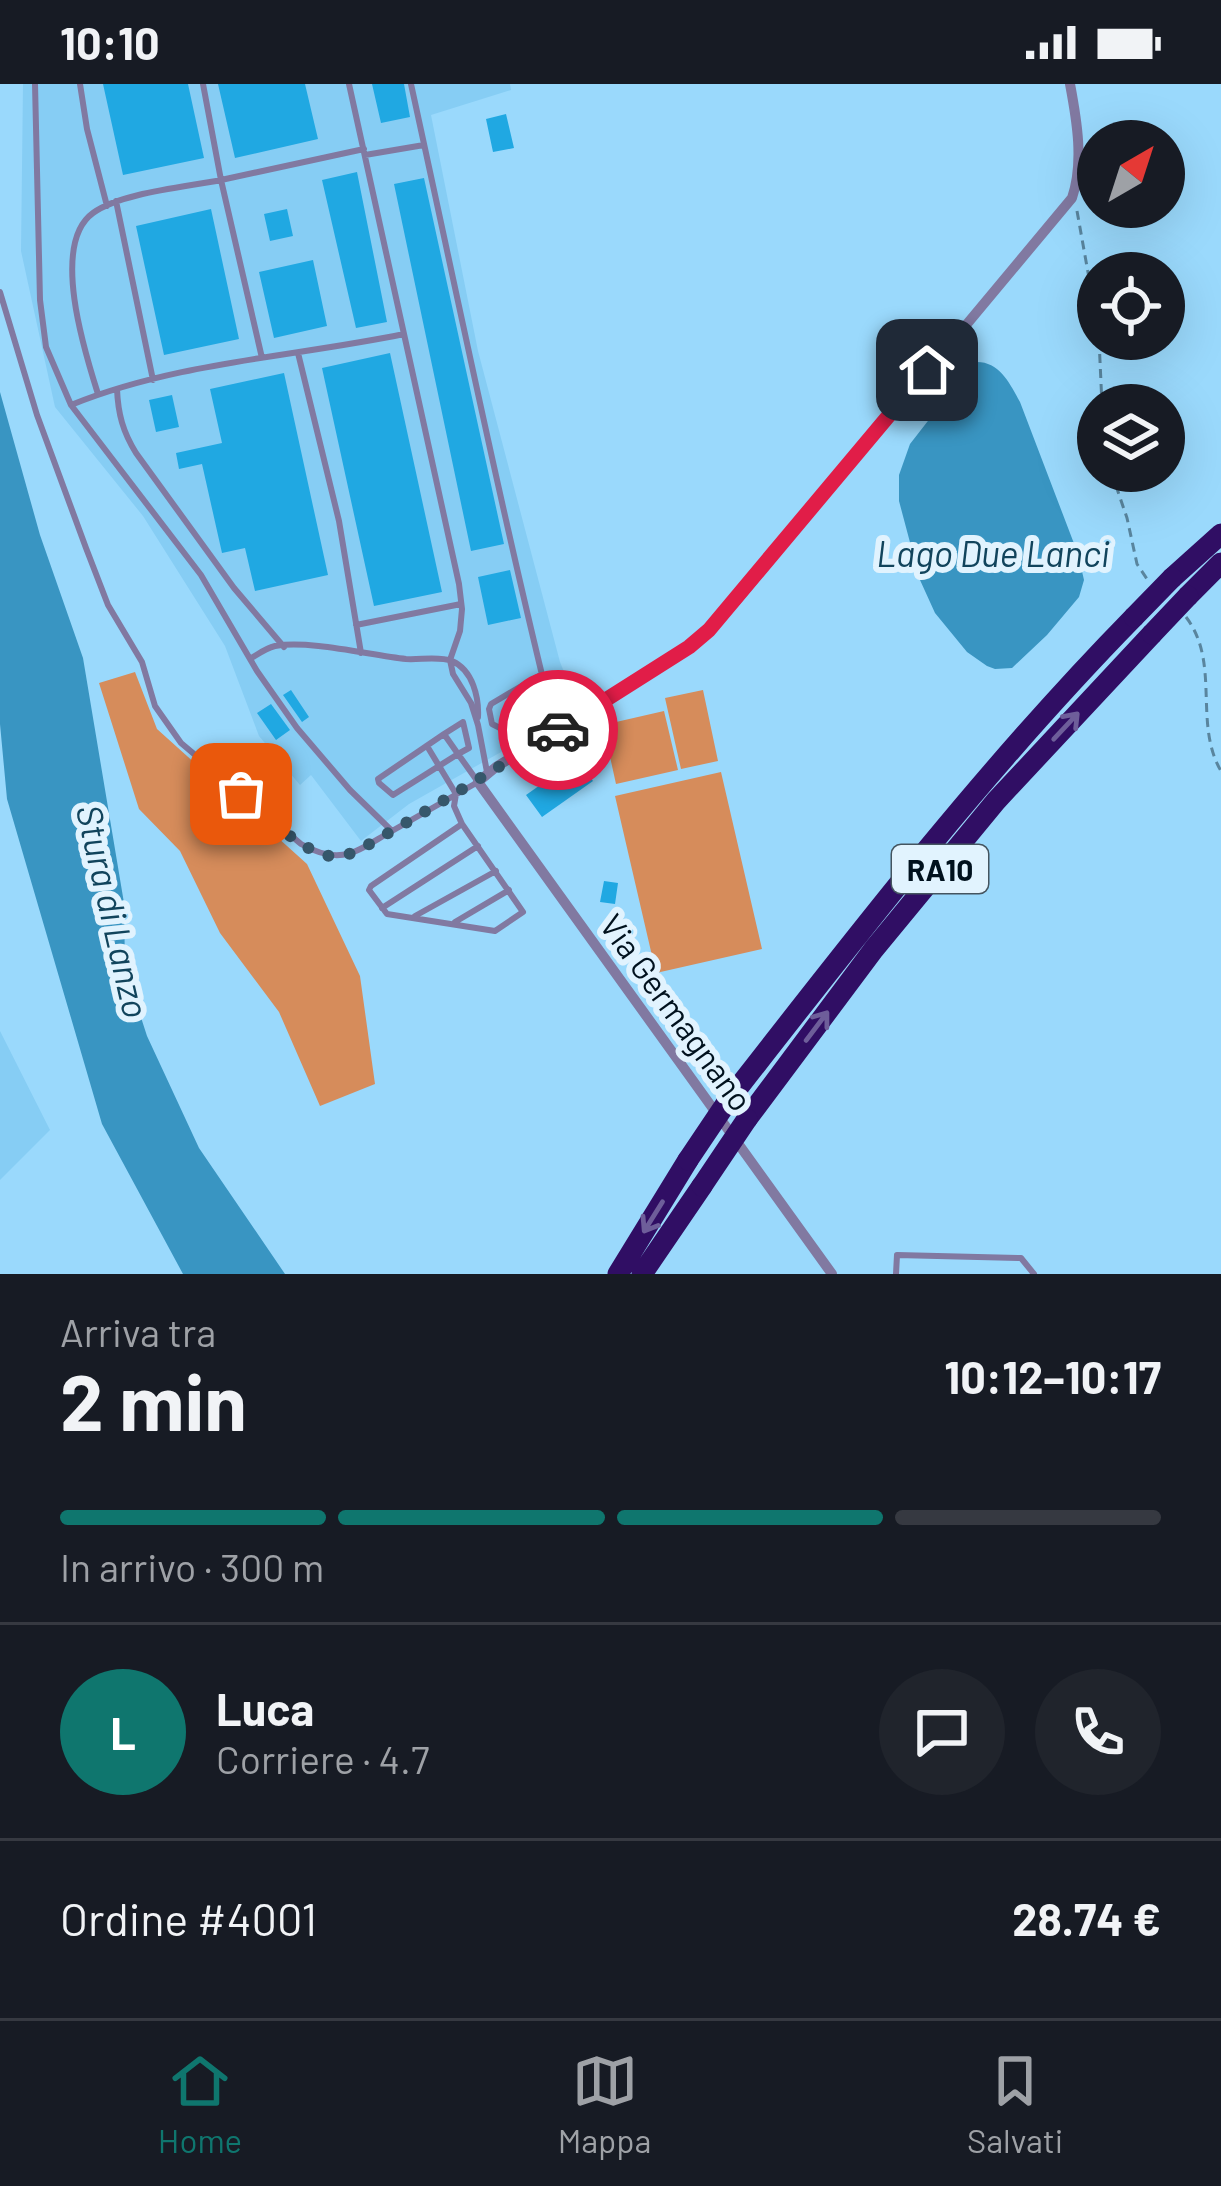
<!DOCTYPE html>
<html lang="it">
<head>
<meta charset="utf-8">
<style>
	:root { --surface:#171b24; --page:#20242c; --text:#f1f3f6; --muted:#9ea1a6; --line:#363941; --accent:#0f766e }
	body { margin:0; font-family:Barlow,sans-serif; background:var(--page); color:var(--text); height:100vh; display:flex; flex-direction:column; font-size:45px; white-space:nowrap }
	* { box-sizing:border-box; margin:0 }
	p { font-size:39px; color:var(--muted) }
	.icon { flex:none; width:66px; height:66px; fill:none; stroke:currentColor; stroke-width:2; stroke-linecap:round; stroke-linejoin:round }
	.map { position:relative; height:1190px; overflow:hidden }
	.drawer { display:flex; flex-direction:column; background:var(--surface); flex:1 }
	.drawer>* { flex:none }
	.needle { width:78px; rotate:39deg }
	.tools { position:absolute; left:1077px; top:36px; display:grid; gap:24px }
	.tools a { display:grid; place-items:center; width:108px; height:108px; border-radius:50%; background:var(--surface); box-shadow:0 12px 48px #0002; font-size:60px }
	.pin { position:absolute; display:grid; place-items:center; width:102px; height:102px; color:#fff; margin:-51px; border-radius:24px; box-shadow:0 6px 18px #0006 }
	.courier { position:absolute; display:grid; place-items:center; width:120px; height:120px; margin:-60px; border:9px solid #e11d48; border-radius:50%; background:#fff; color:#222; box-shadow:0 3px 15px #0007 }
	.headline em { font-style:normal; font-weight:700 }
	.headline div { display:flex; flex-direction:column-reverse }
	.headline { display:flex; align-items:center; justify-content:space-between; height:204px; padding:0 60px }
	h1 { font-size:78px; font-weight:700; line-height:90px }
	.bar { display:grid; grid-template-columns:repeat(4,1fr); gap:18px 12px; align-content:center; height:144px; padding:0 60px }
	.bar i { height:15px; border-radius:9px; background:var(--line) }
	.bar .current { background:var(--accent) }
	.bar p { grid-column:span 4 }
	.line { display:flex; align-items:center; gap:30px; padding:0 60px; border-top:3px solid var(--line) }
	.line div { flex:1 }
	.round { display:grid; place-items:center; flex:none; width:126px; height:126px; border-radius:63px; background:var(--page) }
	.status { display:flex; justify-content:space-between; align-items:center; height:84px; padding:0 60px; background:var(--surface); direction:ltr }
	.status svg { height:33px; fill:currentColor }
	.tabs { display:flex; justify-content:space-around; align-items:center; height:168px; border-top:3px solid var(--line); background:var(--surface); font-size:33px; color:var(--muted) }
	.tabs a { display:grid; justify-items:center; gap:6px }
	.tabs .current { color:var(--accent) }
	.map>svg:first-child { display:block }
</style>
</head>
<body>
<div class="status"><b>10:10</b><svg viewBox="0 0 49 12"><path d="M0 12V9h3v3zM5 12V6h3v6zM10 12V3h3v9zM15 12V0h3v12zM26 1h20v11H26zM47 4h2v5h-2z"/></svg></div>
<div class="map">
<svg width="1221" height="1190" viewBox="0 0 1221 1190">
	<rect width="100%" height="100%" fill="#9ad9fc"/>
	<path fill="#86cdf4" d="M23 0H510L511 6 431 31 478 267 560 578 579 624 409 720 361 757 311 691 300 701 259 652 225 562 143 432 55 323 21 167Z
		M0 947 50 1046 0 1096Z"/>
	<path fill="#d68c5b" d="M135 588 157 645 307 780 360 892 375 1000 320 1022 279 928 220 849 180 767 139 725 99 599Z
		M703 606 718 677 681 685 665 614Z
		M664 627 678 686 616 700 603 641Z
		M721 688 762 865 656 889 615 712Z"/>
	<path fill="#3995c2" d="M977 278C1000 278 1010 300 1020 318L1078 470 1084 496 1079 513 1047 551 1012 584 995 585 987 582 967 568 935 529 920 496 899 417V391L910 360 952 306Z
		M0 308 40 451 83 574 124 819 125 884 147 952 199 1064 285 1190H183L102 1040 7 715 0 640Z"/>
	<path fill="#20a8e2" d="M103 0H188L204 74 123 91Z
		M218 0H305L318 55 235 74Z
		M372 0H404L410 33 381 39Z
		M506 30 514 64 493 68 486 35Z
		M1116 41 1145 44 1144 57H1115Z
		M357 88 387 238 356 244 322 96Z
		M424 94 504 460 471 467 394 100Z
		M211 125 239 255 164 271 136 142Z
		M287 125 293 152 270 157 264 130Z
		M313 176 327 242 274 254 259 188Z
		M390 269 442 508 374 522 322 284Z
		M284 289 328 491 255 507 245 464 222 469 202 380 179 385 176 369 222 359 210 305Z
		M172 311 179 343 156 348 149 316Z
		M510 486 521 534 488 541 478 493Z
		M291 606 309 633 302 638 283 611Z
		M271 620 290 646 276 656 257 629Z
		M577 675 593 697 542 733 526 711Z
		M604 797 618 799 615 820 600 818Z"/>
	<g fill="none" stroke-linecap="round" stroke-linejoin="round">
		<path stroke="#59859e" stroke-width="3" stroke-dasharray="9 6" stroke-linecap="butt" d="M1077 127 1098 244
			M1099 255 1102 321
			M1111 387 1127 434 1137 480 1149 498
			M1186 533C1221 579 1193 639 1221 687"/>
		<path stroke="#8179a1" stroke-width="6" d="M35 0 40 216 46 263 71 321 201 491 257 587 297 644 350 706 392 747 478 698 458 670 469 664 463 638 444 650
			M80 0 87 45 107 122
			M203 0 221 96 364 65
			M349 0 404 250
			M411 0C458 215 502 430 555 644
			M365 71 424 61
			M116 117 153 296
			M0 208 37 331 86 464 108 521 142 578 155 622 181 659 301 760C342 783 356 767 392 747
			M298 269 339 437 361 569
			M117 305C118 330 123 348 136 369L234 504 284 563
			M98 310C85 269 50 160 93 129 120 109 186 103 221 96L262 274
			M71 321C177 278 293 273 404 250L459 500 462 525 460 547 450 576 453 590 471 619 478 641 487 688
			M356 541 461 520
			M250 575C258 570 266 564 275 562 310 556 369 571 406 575 420 576 439 572 452 577 473 586 479 614 478 633
			M542 590 491 620 489 625 492 640 500 644 548 618
			M444 650 458 670 393 711 379 699 378 695Z
			M427 662 456 710 454 722 462 740 523 828 495 847 387 830 369 806 371 802 462 740
			M382 824 478 762
			M415 832 496 787
			M455 838 509 806
			M896 1190 897 1171 1021 1174 1034 1190"/>
		<path stroke="#8179a1" stroke-width="10" d="M832 1190 478 698 496 683 689 563 736 517 1072 114C1084 79 1077 37 1070 0"/>
		<path stroke="#300e64" stroke-width="21" d="M1172 494 1221 450
			M1188 512 1221 479
			M727 1018C857 851 986 684 1134 533
			M747 1035 874 865 996 717 1152 550
			M618 1190 688 1076
			M642 1190 702 1102"/>
		<path stroke="#300e64" stroke-width="21" d="M1134 533 1172 494
			M1152 550 1188 512
			M688 1076 727 1018
			M702 1102 747 1035"/>
	</g>
	<defs><path id="oneway-shaft" d="M-6 0H5M1.5-3L5.5 0L1.5 3" fill="none" stroke-width="1.6" stroke-linecap="round" stroke-linejoin="round" transform="scale(3)"/></defs>
	<g stroke="#6e5e9a">
		<use href="#oneway-shaft" transform="translate(1066 642) rotate(-47)"/>
		<use href="#oneway-shaft" transform="translate(817 942) rotate(-53)"/>
		<use href="#oneway-shaft" transform="translate(653 1133) rotate(122)"/>
	</g>
	<g fill="none" stroke-linecap="round" stroke-linejoin="round">
		<path stroke="#36576b" stroke-width="12" stroke-dasharray="0 21.6" d="M241 710C265 729 308 777 340 772 347 772 353 768 359 766 427 727 493 687 558 646"/>
		<path stroke="#e11d48" stroke-width="15" d="M558 646 689 563 709 546 927 286"/>
	</g>
	<g text-anchor="middle" dominant-baseline="central" stroke-width="12" stroke-linejoin="round" paint-order="stroke">
		<rect fill="#e1f3fe" stroke="#445560" stroke-width="3" x="892" y="761" width="96" height="48" rx="9"/>
		<g font-size="30" font-weight="bold" fill="#00111d">
			<text x="940" y="785">RA10</text>
		</g>
		<g font-size="33" fill="#00111d" stroke="#e1f3fe">
			<text transform="translate(677 928) rotate(54)">Via Germagnano</text>
		</g>
		<g font-size="36" font-style="italic" fill="#11445c" stroke="#e1f3fe">
			<text x="993" y="468">Lago Due Lanci</text>
			<text transform="translate(114 827) rotate(77)">Stura di Lanzo</text>
		</g>
	</g>
</svg>
<div class="tools">
<a><svg class="needle" viewBox="-14 -14 28 28"><path d="M0-13l5 13h-10z" fill="#e53935"/><path d="M0 13l5-13h-10z" fill="#9ea1a6"/></svg></a>
<a><svg class="icon" aria-label="locate" viewBox="0 0 24 24"><circle cx="12" cy="12" r="6"/><path d="M12 2v4M12 18v4M2 12h4M18 12h4"/></svg></a>
<a><svg class="icon" aria-label="layers" viewBox="0 0 24 24"><path d="M12 4l9 5-9 5-9-5zM3 14l9 5 9-5"/></svg></a>
</div>
<div class="pin" style="left:241px;top:710px;background:#ea580c"><svg class="icon" aria-label="bag" viewBox="0 0 24 24"><path d="M5 8h14l-1 12H6zM9 8a3 3 0 0 1 6 0"/></svg></div>
<div class="pin" style="left:927px;top:286px;background:#1f2937"><svg class="icon" aria-label="home" viewBox="0 0 24 24"><path d="M3 11l9-7 9 7M6 9v11h12V9"/></svg></div>
<div class="courier" style="left:558px;top:646px"><svg class="icon" aria-label="car" viewBox="0 0 24 24"><path d="M5 17H2v-5l4-1 3-4h7l3 4 3 1v5h-3M9 17h6M6 11h13"/><circle cx="7" cy="17" r="2"/><circle cx="17" cy="17" r="2"/></svg></div>
</div>
<section class="drawer">
<div class="headline"><div><h1>2 min</h1><p>Arriva tra</p></div><em>10:12–10:17</em></div>
<div class="bar"><i class="current"></i><i class="current"></i><i class="current"></i><i></i><p>In arrivo · 300 m</p></div>
<div class="line" style="height:216px"><b class="round" style="background:var(--accent);color:#fff">L</b><div><b>Luca</b><p>Corriere · 4.7</p></div><a class="round"><svg class="icon" aria-label="chat" viewBox="0 0 24 24"><path d="M4 5h16v11H9l-5 4z"/></svg></a><a class="round"><svg class="icon" aria-label="phone" viewBox="0 0 24 24"><path d="M5 4h4l2 5-3 2q2 4 5 5l2-3 5 2v4C11 20 4 13 5 4z"/></svg></a></div>
<div class="line" style="height:156px"><div>Ordine #4001</div><b>28.74 €</b></div>
</section>
<nav class="tabs">
<a class="current"><svg class="icon" aria-label="home" viewBox="0 0 24 24"><path d="M3 11l9-7 9 7M6 9v11h12V9"/></svg>Home</a>
<a><svg class="icon" aria-label="map" viewBox="0 0 24 24"><path d="M3 6l6-2 6 2 6-2v14l-6 2-6-2-6 2zM9 4v14M15 6v14"/></svg>Mappa</a>
<a><svg class="icon" aria-label="saved" viewBox="0 0 24 24"><path d="M7 4h10v16l-5-4-5 4z"/></svg>Salvati</a>
</nav>
</body>
</html>
